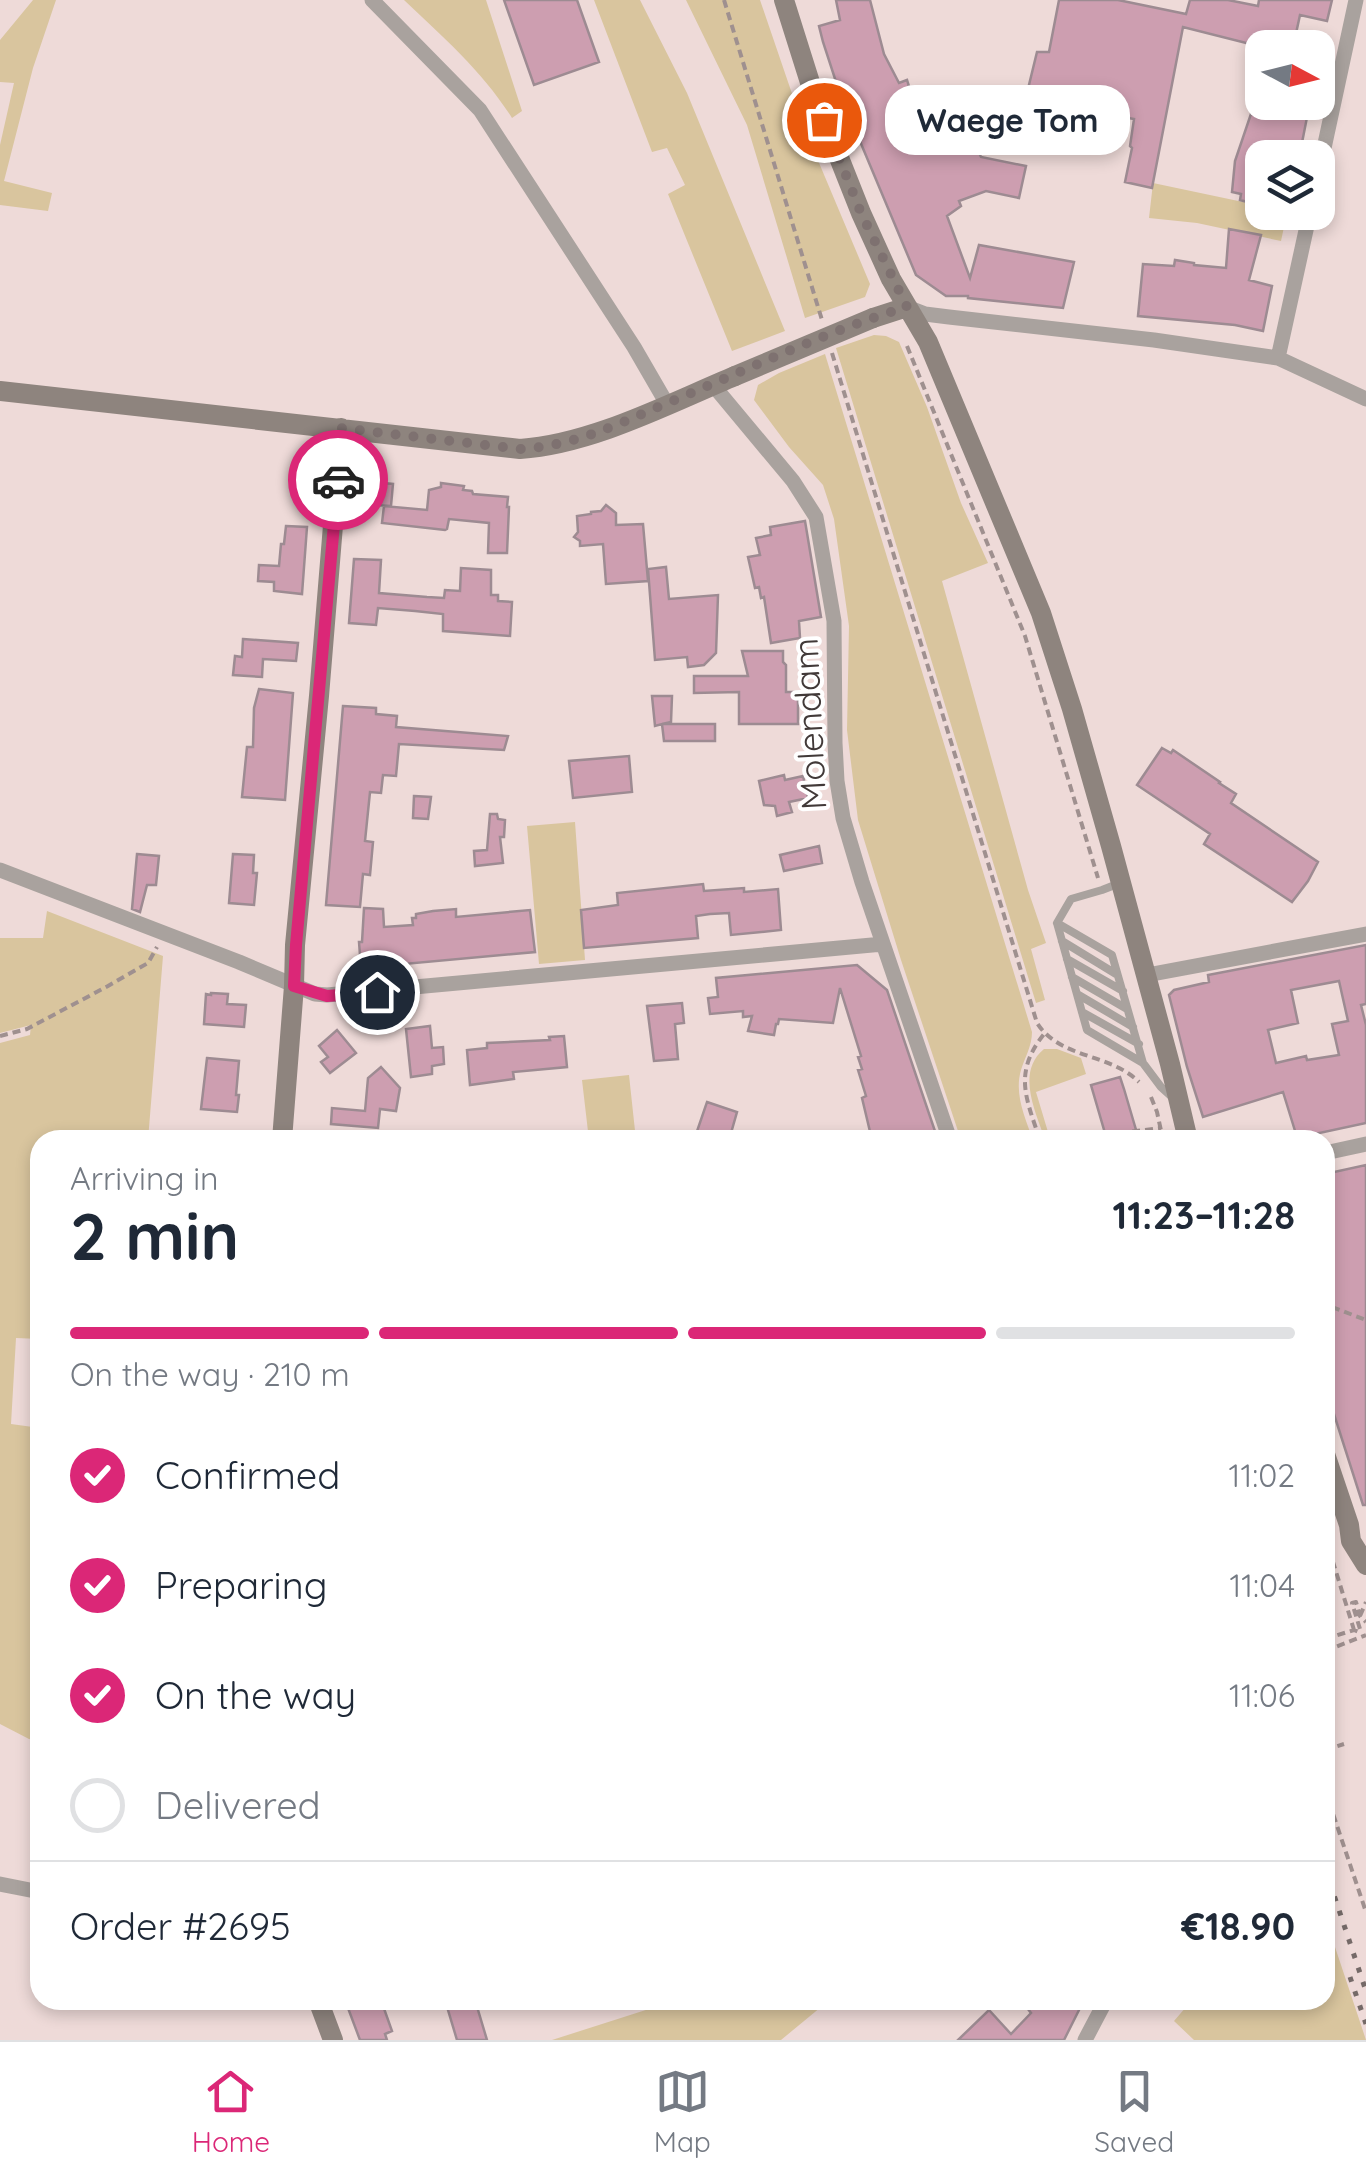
<!DOCTYPE html>
<html lang="en">
<head>
<meta charset="utf-8">
<style>
	:root { --surface:#fff; --page:#f2f2f3; --text:#1f2937; --muted:#747a83; --line:#e0e1e3; --accent:#db2777 }
	body { margin:0; font-family:Quicksand,sans-serif; background:var(--page); color:var(--text); height:100vh; display:flex; flex-direction:column; font-size:38px; white-space:nowrap }
	* { box-sizing:border-box; margin:0 }
	p { font-size:32px; color:var(--muted) }
	.icon { flex:none; width:55px; height:55px; fill:none; stroke:currentColor; stroke-width:2; stroke-linecap:round; stroke-linejoin:round }
	.map { position:relative; flex:1; overflow:hidden }
	.details { position:absolute; left:30px; top:1130px; width:1305px; height:880px; display:flex; flex-direction:column; background:var(--surface); border-radius:30px; box-shadow:0 5px 15px #0003 }
	.details>* { flex:none }
	.needle { width:65px; rotate:97deg }
	.fabs { position:absolute; left:1245px; top:30px; display:grid; gap:20px }
	.fabs a { display:grid; place-items:center; width:90px; height:90px; border-radius:20px; background:var(--surface); box-shadow:0 5px 15px #0003; font-size:50px }
	.pin { position:absolute; display:grid; place-items:center; width:85px; height:85px; color:#fff; margin:-42px; border:5px solid #fff; border-radius:50%; box-shadow:0 2px 10px #0007 }
	.courier { position:absolute; display:grid; place-items:center; width:100px; height:100px; margin:-50px; border:8px solid #db2777; border-radius:50%; background:#fff; color:#222; box-shadow:0 2px 12px #0007 }
	.bubble { position:absolute; height:70px; border-radius:30px; background:var(--surface); box-shadow:0 5px 15px #0003; font-size:32px; font-weight:800; line-height:70px; text-align:center }
	.summary em { font-style:normal; font-weight:800 }
	.summary div { display:flex; flex-direction:column-reverse }
	.summary { display:flex; align-items:center; justify-content:space-between; height:170px; padding:0 40px }
	h1 { font-size:65px; font-weight:800; line-height:75px }
	.bar { display:grid; grid-template-columns:repeat(4,1fr); gap:15px 10px; align-content:center; height:120px; padding:0 40px }
	.bar i { height:12px; border-radius:8px; background:var(--line) }
	.bar .current { background:var(--accent) }
	.bar p { grid-column:span 4 }
	.line { display:flex; align-items:center; gap:25px; padding:0 40px; border-top:2px solid var(--line) }
	.line div { flex:1 }
	ol { padding:0 40px; list-style:none }
	li { display:flex; align-items:center; gap:30px; height:110px }
	li p { margin-inline-start:auto }
	li .icon { padding:10px; border-radius:50%; background:var(--accent); color:#fff; stroke-width:4 }
	li:last-child { color:var(--muted) }
	li i { width:55px; height:55px; border:5px solid var(--line); border-radius:50% }
	.tab-bar { display:flex; justify-content:space-around; align-items:center; height:140px; border-top:2px solid var(--line); background:var(--surface); font-size:28px; color:var(--muted) }
	.tab-bar a { display:grid; justify-items:center; gap:5px }
	.tab-bar .current { color:var(--accent) }
	.map>svg:first-child { display:block }
</style>
</head>
<body>
<div class="map">
<svg width="1366" height="2040" viewBox="0 0 1366 2040">
	<rect width="100%" height="100%" fill="#eedad8"/>
	<path fill="#d9c59e" d="M33 0H56L33 68 4 181 52 193 48 211 0 205V145L14 83 0 82V40Z
		M404 0H486L522 111 512 118C483 72 443 37 404 0Z
		M594 0H640L687 93 785 331 732 351 668 194 685 185 667 148 652 152Z
		M686 0H760L801 120 870 284 865 297 805 318 747 125Z
		M1153 183 1262 206V212L1287 213 1281 241 1197 223 1149 218Z
		M874 335 886 336 899 342 927 407 961 503 988 563 942 581 1028 890 1046 943 1031 949 1045 1000 1036 1003 836 348Z
		M825 354 1032 1032C1032 1046 1025 1057 1021 1070 1014 1094 1025 1117 1033 1140H961L901 960 858 820 847 730 849 626 834 519 823 485 789 447 754 400 758 385 779 373Z
		M575 822 585 960 539 964 527 826Z
		M47 911 163 956 148 1140H40V1339L16 1338 11 1424 40 1428V1741L29 1739 0 1724V1043L30 1035 31 1025 0 1033V938H43Z
		M1044 1049H1057L1081 1058 1086 1074 1036 1092 1048 1132 1043 1134C1034 1108 1017 1071 1044 1049Z
		M629 1075 636 1140H589L582 1080Z
		M1325 1917 1366 2040H1194L1174 2021 1192 2000H1325Z
		M677 2000H817L821 2007 781 2040H552Z"/>
	<path fill="#cd9eb0" stroke="#9d8b92" stroke-width="2.5" fill-rule="evenodd" d="M504 0H577L599 62 534 85Z
		M836 0H870L884 54 899 83 907 80 917 112 920 111 925 122 947 113 956 136 969 131 981 157 1026 166 1019 198 986 191 959 201 961 206 947 216 970 278 979 245 1074 262 1063 308 968 298V296H946L916 275 839 91 823 42 819 26 840 20Z
		M1059 0H1118L1186 14 1190 0H1228L1258 6 1259 0H1332L1327 21 1300 15 1295 38 1292 37 1290 48H1266L1183 27 1152 188 1125 182 1132 148 1130 146 1134 119 1051 104 1055 93 1028 89 1037 52H1049Z
		M1255 102H1310L1299 158H1262V206L1240 200 1241 194 1232 192 1235 161Z
		M1229 229 1261 235 1249 280 1272 286 1263 331 1235 325 1138 316 1143 264 1174 266 1175 260 1194 263V265L1226 268Z
		M360 481 393 484 391 506 358 504Z
		M441 483 464 486 463 490 472 491 473 494 508 497 507 507H509L507 553H488L489 523 449 519 447 529 445 530 382 523 384 506 427 510 429 490 441 487Z
		M606 505 616 513V525L643 524 648 581 606 584 603 544 580 546V541L574 537 578 532 577 516 591 514V512L601 511Z
		M805 521 821 617 799 621 800 638 771 643 764 597 761 598 759 587 755 588 748 557 760 555 756 538 771 535 770 527Z
		M286 526 307 527 302 594 274 591V582L258 581 259 565 279 566 281 544H284Z
		M354 559 381 560 379 593 427 597 444 598 445 590 460 591 461 568 491 570V595H498V601L512 602 510 636 443 631V614L415 611 378 608 376 625 349 623Z
		M666 567 669 599 718 595 716 653 704 665 688 667 687 657 655 660 648 569Z
		M243 639 298 643 296 661 263 659 262 677 233 675 235 656 242 657Z
		M742 651H783V662L786 665V692H798V724H739V692L694 693V676H748Z
		M259 689 293 693 285 800 242 797 247 747H253L254 708Z
		M652 696H672L671 722 662 724H715V741H664L662 724 655 726Z
		M343 706 376 708V714L397 716 396 727 508 736 504 750 399 744 396 776 383 775 381 793 370 792 365 841 373 842 370 875 363 874 360 907 326 905Z
		M1162 748 1171 753 1173 750 1220 782 1219 783 1236 794 1231 803 1318 862 1308 881 1292 902 1204 844 1210 834 1137 785Z
		M629 756 632 792 573 798 569 761Z
		M784 775 785 780 803 776 808 798 789 802 792 812 777 816 775 806 764 805 759 781Z
		M414 796 431 797 428 819 413 818Z
		M490 814H497L498 819 505 820 504 837H500L503 863 475 866 474 851 487 850Z
		M819 846 822 863 784 871 780 855Z
		M137 854 159 856 156 885H147L140 912 132 909Z
		M233 854 254 855 253 873H257L254 905 229 903Z
		M703 884 704 891 744 888V892L778 889 781 930 731 935 729 913 710 914 696 916 698 938 584 948 581 910 618 905 617 893Z
		M364 908 383 909 384 927 413 925 412 918H416V914L433 911 456 909V917L530 910 535 952 361 968 359 942H362Z
		M1366 945V1004L1361 1005 1366 1025V1123L1301 1137 1296 1134 1283 1092 1203 1117 1187 1067 1169 995 1174 990 1209 982 1208 975ZM1339 981 1348 1021 1332 1024 1339 1055 1307 1060 1306 1056 1276 1063 1268 1030 1298 1023 1291 990Z
		M857 965 887 990 938 1140H872L862 1098 866 1096 858 1070 862 1069 858 1057 861 1056 840 988 833 1023 779 1019 778 1024H776L774 1035 748 1031 752 1016 743 1017V1011L710 1014 708 998 718 997 716 978Z
		M211 993 228 994 227 1004 246 1005 244 1027 204 1024 206 994 211 995Z
		M682 1003 684 1023 675 1024 678 1059 654 1061 647 1006Z
		M430 1026 432 1048 443 1047 444 1064 432 1066V1074L411 1077 406 1029Z
		M337 1030 356 1053 330 1073 321 1062 328 1057 319 1046Z
		M564 1036 567 1067 513 1072 514 1079 470 1085 467 1050 487 1048V1043L550 1040 549 1037Z
		M207 1058 239 1061 236 1095H239L237 1112 201 1109Z
		M381 1067 400 1088 396 1111 380 1109 378 1128 331 1124 332 1108 365 1111 368 1078Z
		M1120 1077 1124 1089 1139 1140H1107L1091 1085Z
		M707 1102 737 1112 729 1140H694Z
		M1366 1165V1505H1363L1325 1386V1174Z
		M345 2000H381L392 2031 385 2034 387 2040H360Z
		M445 2000H475L487 2040H457Z
		M1036 2000H1084L1064 2040H958L989 2010 1011 2034 1031 2013 1028 2009Z"/>
	<g fill="none" stroke-linecap="round" stroke-linejoin="round">
		<path stroke="#9f908f" stroke-width="4" stroke-dasharray="8 5" stroke-linecap="butt" d="M724 0 822 320
			M907 346 1025 636 1098 878
			M832 353 1037 1023C1060 1059 1110 1053 1139 1082
			M0 1036 27 1029 108 986 148 963 157 947
			M1151 1097 1157 1112 1163 1140
			M1040 1140C1026 1098 1013 1073 1044 1034
			M1081 1140 1095 1136 1161 1128
			M1332 1307 1366 1320
			M1325 1536 1354 1630
			M1360 1616 1366 1602
			M1325 1639 1354 1630 1359 1632 1360 1629 1352 1603 1356 1602 1360 1616 1366 1622
			M1325 1651 1366 1635
			M1325 1750 1344 1744
			M1325 1790 1366 1912"/>
		<path stroke="#a9a29e" stroke-width="8" d="M1120 883 1102 890 1071 899 1057 923 1087 1030 1143 1063
			M1057 923 1112 955 1143 1063 1161 1087 1172 1097
			M1062 941 1116 974
			M1067 959 1123 991
			M1072 977 1127 1009
			M1077 994 1133 1027
			M1082 1012 1139 1044"/>
		<path stroke="#a9a29e" stroke-width="15" d="M372 0 480 110 634 347 667 404
			M1318 176 1356 0
			M907 307 925 314 949 317 1154 340 1278 358 1366 399
			M1278 358 1310 212
			M713 385 793 481 816 517 834 621 835 743 837 781 843 818 862 882 950 1140
			M0 870 239 962 315 994 327 995 883 944
			M1147 975 1366 934
			M1325 1153 1366 1144
			M0 1884 40 1892
			M1085 2040 1106 2000"/>
		<path stroke="#8e847e" stroke-width="20" d="M784 0 813 92 861 213 891 279 928 342 1041 613 1072 709 1111 846 1170 1064 1188 1140
			M873 318 907 307
			M0 391 520 449C592 444 668 404 735 376
			M282 1140 294 986 295 945 319 696 341 428
			M1325 1454 1349 1525 1351 1541 1366 1565
			M318 2000 333 2040"/>
		<path stroke="#756a68" stroke-width="5" stroke-dasharray="5 10" stroke-linecap="butt" d="M1325 1868 1366 1991
			M1350 1977 1366 2024"/>
		<path stroke="#8e847e" stroke-width="20" d="M735 376 873 318"/>
	</g>
	<g fill="none" stroke-linecap="round" stroke-linejoin="round">
		<path stroke="#7e7170" stroke-width="10" stroke-dasharray="0 18" d="M338 480 340 428 520 449C574 446 616 425 665 404 745 371 824 332 907 307L861 213 824 120"/>
		<path stroke="#db2777" stroke-width="12" d="M338 480 296 945 294 986 327 996 377 992"/>
	</g>
	<g text-anchor="middle" dominant-baseline="central" stroke-width="8" stroke-linejoin="round" paint-order="stroke">
		<g font-size="35" fill="#413938" stroke="#fff">
			<text transform="translate(809 724) rotate(-93)">Molendam</text>
		</g>
	</g>
</svg>
<div class="fabs">
<a><svg class="needle" viewBox="-14 -14 28 28"><path d="M0-13l5 13h-10z" fill="#e53935"/><path d="M0 13l5-13h-10z" fill="#747a83"/></svg></a>
<a><svg class="icon" aria-label="layers" viewBox="0 0 24 24"><path d="M12 4l9 5-9 5-9-5zM3 14l9 5 9-5"/></svg></a>
</div>
<div class="pin" style="left:824px;top:120px;background:#ea580c"><svg class="icon" aria-label="bag" viewBox="0 0 24 24"><path d="M5 8h14l-1 12H6zM9 8a3 3 0 0 1 6 0"/></svg></div>
<div class="pin" style="left:377px;top:992px;background:#1f2937"><svg class="icon" aria-label="home" viewBox="0 0 24 24"><path d="M3 11l9-7 9 7M6 9v11h12V9"/></svg></div>
<div class="courier" style="left:338px;top:480px"><svg class="icon" aria-label="car" viewBox="0 0 24 24"><path d="M5 17H2v-5l4-1 3-4h7l3 4 3 1v5h-3M9 17h6M6 11h13"/><circle cx="7" cy="17" r="2"/><circle cx="17" cy="17" r="2"/></svg></div>
<div class="bubble" style="left:885px;top:85px;width:245px">Waege Tom</div>
<section class="details">
<div class="summary"><div><h1>2 min</h1><p>Arriving in</p></div><em>11:23–11:28</em></div>
<div class="bar"><i class="current"></i><i class="current"></i><i class="current"></i><i></i><p>On the way · 210 m</p></div>
<ol>
<li><svg class="icon" aria-label="check" viewBox="0 0 24 24"><path d="M5 12l5 5 9-10"/></svg>Confirmed<p>11:02</p></li>
<li><svg class="icon" aria-label="check" viewBox="0 0 24 24"><path d="M5 12l5 5 9-10"/></svg>Preparing<p>11:04</p></li>
<li><svg class="icon" aria-label="check" viewBox="0 0 24 24"><path d="M5 12l5 5 9-10"/></svg>On the way<p>11:06</p></li>
<li><i></i>Delivered</li>
</ol>
<div class="line" style="height:130px"><div>Order #2695</div><b>€18.90</b></div>
</section>
</div>
<nav class="tab-bar">
<a class="current"><svg class="icon" aria-label="home" viewBox="0 0 24 24"><path d="M3 11l9-7 9 7M6 9v11h12V9"/></svg>Home</a>
<a><svg class="icon" aria-label="map" viewBox="0 0 24 24"><path d="M3 6l6-2 6 2 6-2v14l-6 2-6-2-6 2zM9 4v14M15 6v14"/></svg>Map</a>
<a><svg class="icon" aria-label="saved" viewBox="0 0 24 24"><path d="M7 4h10v16l-5-4-5 4z"/></svg>Saved</a>
</nav>
</body>
</html>
